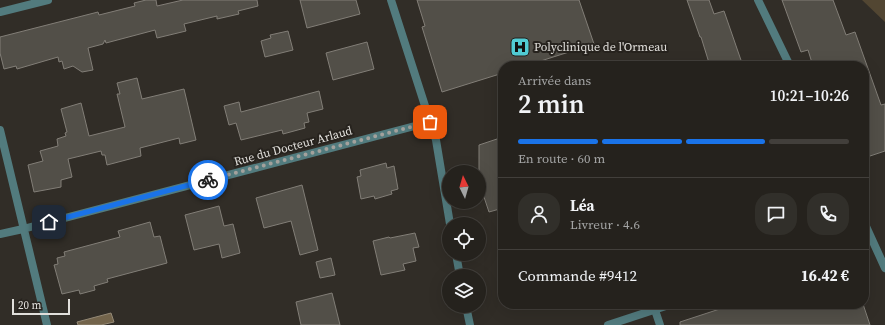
<!DOCTYPE html>
<html lang="fr">
<head>
<meta charset="utf-8">
<style>
	:root { --surface:#25221d; --page:#312f2a; --text:#f1f3f6; --muted:#a3a4a4; --line:#423f3b; --accent:#1a73e8 }
	body { margin:0; font-family:"Source Serif 4",serif; background:var(--page); color:var(--text); height:100vh; display:flex; flex-direction:column; font-size:15px; white-space:nowrap }
	* { box-sizing:border-box; margin:0 }
	p { font-size:13px; color:var(--muted) }
	.icon { flex:none; width:22px; height:22px; fill:none; stroke:currentColor; stroke-width:2; stroke-linecap:round; stroke-linejoin:round }
	.map { position:relative; flex:1; overflow:hidden }
	.drawer { position:absolute; left:498px; top:61px; width:371px; height:248px; display:flex; flex-direction:column; background:var(--surface); border-radius:16px; box-shadow:0 4px 16px #0002,0 0 0 1px var(--line) }
	.drawer>* { flex:none }
	.needle { width:26px; rotate:355deg }
	.tools { position:absolute; left:442px; top:165px; display:grid; gap:8px }
	.tools a { display:grid; place-items:center; width:44px; height:44px; border-radius:50%; background:var(--surface); box-shadow:0 4px 16px #0002,0 0 0 1px var(--line); font-size:20px }
	.scale { position:absolute; left:12px; bottom:10px; width:58px; box-sizing:border-box; padding-left:4px; border:2px solid #e1dfdb; border-top:0; font-size:11px; line-height:14px; white-space:nowrap; color:#e1dfdb; -webkit-text-stroke:3px #27231e; paint-order:stroke }
	.pin { position:absolute; display:grid; place-items:center; width:34px; height:34px; color:#fff; margin:-17px; border-radius:8px; box-shadow:0 2px 6px #0006 }
	.courier { position:absolute; display:grid; place-items:center; width:40px; height:40px; margin:-20px; border:3px solid #1a73e8; border-radius:50%; background:#fff; color:#222; box-shadow:0 1px 5px #0007 }
	.head em { font-style:normal; font-weight:600 }
	.head div { display:flex; flex-direction:column-reverse }
	.head { display:flex; align-items:center; justify-content:space-between; height:68px; padding:0 20px }
	h1 { font-size:26px; font-weight:600; line-height:30px }
	.bar { display:grid; grid-template-columns:repeat(4,1fr); gap:6px 4px; align-content:center; height:48px; padding:0 20px }
	.bar i { height:5px; border-radius:3px; background:var(--line) }
	.bar .current { background:var(--accent) }
	.bar p { grid-column:span 4 }
	.line { display:flex; align-items:center; gap:10px; padding:0 20px; border-top:1px solid var(--line) }
	.line div { flex:1 }
	.round { display:grid; place-items:center; flex:none; width:42px; height:42px; border-radius:16px; background:var(--page) }
	.map>svg:first-child { display:block }
</style>
</head>
<body>
<div class="map">
<svg width="885" height="325" viewBox="0 0 885 325">
	<rect width="100%" height="100%" fill="#312d27"/>
	<path fill="#524632" d="M862 0H885V22Z"/>
	<path fill="#73644b" stroke="#948976" d="M111 313 114 322 101 325H78L77 322Z"/>
	<path fill="#524f48" stroke="#827e77" d="M146 0H156L157 6 183 0H257L258 6 238 11 239 14 217 19V16L184 24 186 31 157 38 155 30 106 43 105 40 103 44 88 48 93 70 82 72 73 66 64 69 62 61 59 62 58 57 17 69 16 66 4 69 0 53V37L98 12 99 15 135 6 134 3Z
		M300 0H356L360 14 307 28Z
		M417 0H579L594 44 525 66H503V73L442 92 422 27 425 26Z
		M687 0H709L714 14 724 11 743 66H710L701 37H700Z
		M782 0H833L846 35 855 32 881 105 885 104V151L864 158V66H813L808 50 801 52Z
		M288 31 293 50 265 57 261 41 271 38 270 35Z
		M367 42 374 69 333 80 326 53Z
		M137 78 142 99 184 89 196 140 180 144 179 138 140 148 141 156 107 165 105 155H102L101 151 68 159 72 177 61 180V187L34 192 28 165 43 161 40 151 58 146 57 139 66 136 65 133 67 132 61 109 81 103 89 136 125 127 117 94H120L117 83Z
		M319 91 323 109 307 113 309 122 304 123 305 128 283 134 282 130 241 140 236 123 229 125 224 106 239 102 241 112Z
		M503 137V208L489 212 479 182V145Z
		M386 163 387 168 394 166 398 189 391 191 392 194 375 199 374 196 361 199 357 177 361 176 360 170Z
		M302 185 318 250 300 255 291 221 264 228 256 198Z
		M219 206 224 226 233 224 240 253 222 258 219 244 194 250 185 215Z
		M150 222 154 237 160 236 167 263 107 279 108 282 94 286 95 290 80 294 79 290 62 294 54 265 58 264 57 258 65 256 64 252 120 237 118 231Z
		M415 233 419 247 413 248 416 261 403 264 405 270 381 275 373 241 389 237 390 238Z
		M331 258 335 275 320 278 316 262Z
		M332 293 340 325H301L296 302Z
		M735 304H863L870 325H680V322Z"/>
	<g fill="none" stroke-linecap="round" stroke-linejoin="round">
		<path stroke="#527b7e" stroke-width="8" d="M655 310 660 325"/>
		<path stroke="#527b7e" stroke-width="8" d="M758 0 790 66
			M0 12 48 0
			M0 130 47 325
			M864 222 885 268
			M0 234 23 229 430 122
			M608 325 672 304"/>
		<path stroke="#527b7e" stroke-width="8" d="M391 0 436 140 450 224
			M456 254 460 276
			M466 306 470 325"/>
	</g>
	<g fill="none" stroke-linecap="round" stroke-linejoin="round">
		<path stroke="#a3a19c" stroke-width="4" stroke-dasharray="0 7.2" d="M208 180 430 122"/>
		<path stroke="#1a73e8" stroke-width="5" d="M49 222 208 180"/>
	</g>
	<defs>
		<symbol id="hospital-square" viewBox="-11 -11 22 22"><rect x="-9" y="-9" width="18" height="18" rx="4" fill="#51ccd4" stroke="#27231e"/><path d="M-5-5h3v3.5h4V-5h3V5h-3V1.5h-4V5h-3Z" fill="#111"/></symbol>
	</defs>
	<g fill-rule="evenodd">
		<use href="#hospital-square" x="509" y="36" width="22" height="22"/>
	</g>
	<g text-anchor="middle" dominant-baseline="central" stroke-width="4" stroke-linejoin="round" paint-order="stroke">
		<g font-size="12" fill="#e1dfdb" stroke="#27231e" text-anchor="start">
			<text x="534" y="47">Polyclinique de l'Ormeau</text>
		</g>
		<g font-size="12" fill="#e1dfdb" stroke="#27231e">
			<text transform="translate(293 146) rotate(-15)">Rue du Docteur Arlaud</text>
		</g>
	</g>
</svg>
<div class="tools">
<a><svg class="needle" viewBox="-14 -14 28 28"><path d="M0-13l5 13h-10z" fill="#e53935"/><path d="M0 13l5-13h-10z" fill="#a3a4a4"/></svg></a>
<a><svg class="icon" aria-label="locate" viewBox="0 0 24 24"><circle cx="12" cy="12" r="6"/><path d="M12 2v4M12 18v4M2 12h4M18 12h4"/></svg></a>
<a><svg class="icon" aria-label="layers" viewBox="0 0 24 24"><path d="M12 4l9 5-9 5-9-5zM3 14l9 5 9-5"/></svg></a>
</div>
<div class="scale">20 m</div>
<div class="pin" style="left:430px;top:122px;background:#ea580c"><svg class="icon" aria-label="bag" viewBox="0 0 24 24"><path d="M5 8h14l-1 12H6zM9 8a3 3 0 0 1 6 0"/></svg></div>
<div class="pin" style="left:49px;top:222px;background:#1f2937"><svg class="icon" aria-label="home" viewBox="0 0 24 24"><path d="M3 11l9-7 9 7M6 9v11h12V9"/></svg></div>
<div class="courier" style="left:208px;top:180px"><svg class="icon" aria-label="bike" viewBox="0 0 24 24"><circle cx="6" cy="16" r="4"/><circle cx="18" cy="16" r="4"/><path d="M6 16l4-8h5l3 8M10 8l3 8H6M13 5h3"/></svg></div>
<section class="drawer">
<div class="head"><div><h1>2 min</h1><p>Arrivée dans</p></div><em>10:21–10:26</em></div>
<div class="bar"><i class="current"></i><i class="current"></i><i class="current"></i><i></i><p>En route · 60 m</p></div>
<div class="line" style="height:72px"><a class="round"><svg class="icon" aria-label="person" viewBox="0 0 24 24"><circle cx="12" cy="8" r="4"/><path d="M4 21q1-7 8-7t8 7"/></svg></a><div><b>Léa</b><p>Livreur · 4.6</p></div><a class="round"><svg class="icon" aria-label="chat" viewBox="0 0 24 24"><path d="M4 5h16v11H9l-5 4z"/></svg></a><a class="round"><svg class="icon" aria-label="phone" viewBox="0 0 24 24"><path d="M5 4h4l2 5-3 2q2 4 5 5l2-3 5 2v4C11 20 4 13 5 4z"/></svg></a></div>
<div class="line" style="height:52px"><div>Commande #9412</div><b>16.42 €</b></div>
</section>
</div>
</body>
</html>
